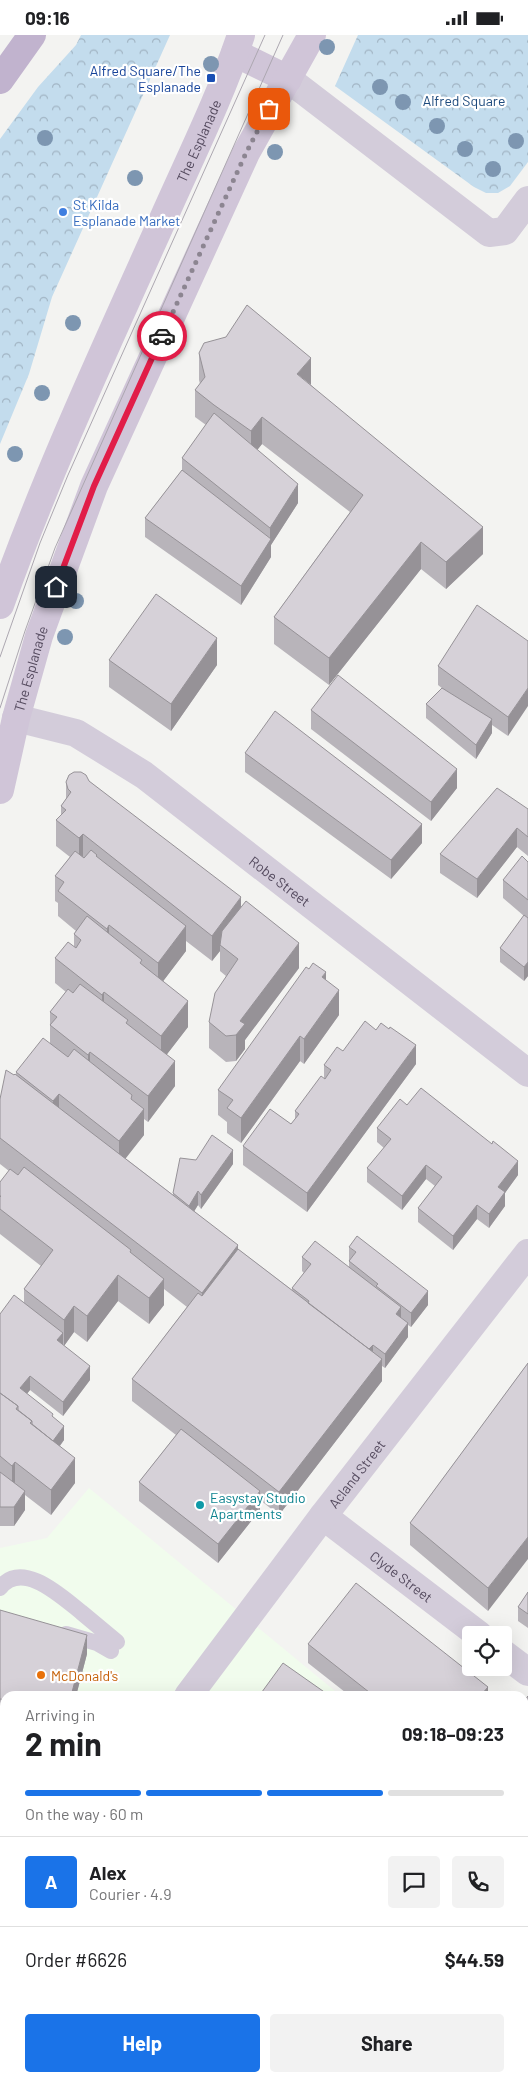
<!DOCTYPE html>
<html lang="en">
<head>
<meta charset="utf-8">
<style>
	:root { --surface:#fff; --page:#f2f2f2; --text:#202124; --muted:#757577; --line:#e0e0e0; --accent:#1a73e8 }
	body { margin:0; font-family:Barlow,sans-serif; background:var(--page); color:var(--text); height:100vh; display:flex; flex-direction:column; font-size:19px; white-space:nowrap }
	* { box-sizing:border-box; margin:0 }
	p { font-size:16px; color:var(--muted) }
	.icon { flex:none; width:28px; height:28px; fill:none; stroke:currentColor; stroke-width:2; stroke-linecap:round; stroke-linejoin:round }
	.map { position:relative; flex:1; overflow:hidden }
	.drawer { position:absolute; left:0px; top:1656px; width:529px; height:391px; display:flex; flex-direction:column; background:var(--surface); border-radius:15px 15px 0 0; box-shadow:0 5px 20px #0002 }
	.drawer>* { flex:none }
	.buttons { position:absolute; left:462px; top:1591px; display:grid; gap:10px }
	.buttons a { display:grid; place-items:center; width:50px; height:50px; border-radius:5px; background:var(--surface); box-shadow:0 5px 20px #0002; font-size:25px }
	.pin { position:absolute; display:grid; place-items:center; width:42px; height:42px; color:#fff; margin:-21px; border-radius:10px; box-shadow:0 2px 8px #0006 }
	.courier { position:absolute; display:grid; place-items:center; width:50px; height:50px; margin:-25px; border:4px solid #e11d48; border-radius:50%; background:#fff; color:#222; box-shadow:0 1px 6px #0007 }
	.overview em { font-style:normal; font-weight:700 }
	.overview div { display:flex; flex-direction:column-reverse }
	.overview { display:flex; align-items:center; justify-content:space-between; height:85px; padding:0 25px }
	h1 { font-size:32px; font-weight:700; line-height:38px }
	.bar { display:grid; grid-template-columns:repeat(4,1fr); gap:8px 5px; align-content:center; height:60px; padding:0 25px }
	.bar i { height:6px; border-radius:4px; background:var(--line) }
	.bar .selected { background:var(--accent) }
	.bar p { grid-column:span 4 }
	.line { display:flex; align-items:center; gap:12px; padding:0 25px; border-top:1px solid var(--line) }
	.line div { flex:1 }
	.round { display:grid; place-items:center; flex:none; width:52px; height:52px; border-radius:5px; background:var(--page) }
	.button { display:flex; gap:10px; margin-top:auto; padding:10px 25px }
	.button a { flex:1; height:58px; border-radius:5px; background:var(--accent); color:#fff; font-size:20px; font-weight:700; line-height:58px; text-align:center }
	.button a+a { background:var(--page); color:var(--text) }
	.status { display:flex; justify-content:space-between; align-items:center; height:35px; padding:0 25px; background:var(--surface); direction:ltr }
	.status svg { height:14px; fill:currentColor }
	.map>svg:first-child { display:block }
</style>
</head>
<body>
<div class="status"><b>09:16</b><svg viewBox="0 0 49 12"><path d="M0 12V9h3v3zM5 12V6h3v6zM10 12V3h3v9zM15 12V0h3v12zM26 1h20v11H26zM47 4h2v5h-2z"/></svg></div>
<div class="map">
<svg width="528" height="2047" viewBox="0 0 528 2047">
	<defs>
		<pattern id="forest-crowns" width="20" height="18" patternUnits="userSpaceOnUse" patternTransform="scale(1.25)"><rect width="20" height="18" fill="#c3dced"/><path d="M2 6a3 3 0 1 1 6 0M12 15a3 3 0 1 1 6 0" fill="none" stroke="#a1b4c3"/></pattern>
	</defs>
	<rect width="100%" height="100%" fill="#f3f3f1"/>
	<path fill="#f1fced" d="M89 1453 341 1661H5V1785L0 1770V1513L47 1503Z"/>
	<path fill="url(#forest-crowns)" d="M81 0H170L52 262 29 339 0 409V104L38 52 76 10Z
		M358 0H528V127L510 151 498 158H486L474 152 335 51Z"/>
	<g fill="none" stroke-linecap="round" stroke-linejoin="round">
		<path stroke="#d3ccda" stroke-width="16" d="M0 1553C22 1524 62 1562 81 1577 93 1587 105 1597 117 1607
			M66 1599 97 1608 111 1616"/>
		<g stroke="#d3ccda" stroke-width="28">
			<path d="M288 44 489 198 505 196 528 165"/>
			<path id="s1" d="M16 683 76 698 144 740 528 1038"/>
			<path id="s2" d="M323 1481 479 1600"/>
			<path d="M504 1619 528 1637"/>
			<path id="s3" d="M188 1661 323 1481 528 1218"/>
			<path d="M0 1793 5 1794"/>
			<path d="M524 2002 528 2005"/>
		</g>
		<g stroke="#d0c5d8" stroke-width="28">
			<path d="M235 18 288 44"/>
			<path id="s4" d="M0 570C47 438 106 311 163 184 190 123 220 63 241 0"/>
			<path id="s5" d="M0 755 16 683 39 601 94 451 246 118 312 0"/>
			<path d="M0 1839 5 1853"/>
			<path d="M0 1982 5 1991"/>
			<path d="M31 2042 34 2047"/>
			<path d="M77 2042 78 2047"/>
		</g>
		<path stroke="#c1b3ce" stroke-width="28" d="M0 45 32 0"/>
		<path stroke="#aca7b0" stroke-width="1" d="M0 622 40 508 68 440 265 0
			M0 673 25 596 55 513 283 0
			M0 1913 5 1923
			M0 1947 5 1957
			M46 2042 48 2047
			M63 2042 65 2047"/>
	</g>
	<g fill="#7d96b1">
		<circle cx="327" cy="12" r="8"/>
		<circle cx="211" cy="29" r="8"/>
		<circle cx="380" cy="52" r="8"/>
		<circle cx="403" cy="67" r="8"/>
		<circle cx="437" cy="91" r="8"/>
		<circle cx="45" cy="103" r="8"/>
		<circle cx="516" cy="106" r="8"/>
		<circle cx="465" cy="114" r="8"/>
		<circle cx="275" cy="117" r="8"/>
		<circle cx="493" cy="134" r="8"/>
		<circle cx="135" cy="143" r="8"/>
		<circle cx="73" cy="288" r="8"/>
		<circle cx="42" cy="358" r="8"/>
		<circle cx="15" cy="419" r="8"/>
		<circle cx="76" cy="566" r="8"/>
		<circle cx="65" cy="602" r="8"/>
	</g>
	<path fill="#b8b4ba" d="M199 318 311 350 483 519 446 554 421 534 329 650 274 609V582L350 477 262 409 257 415 298 468 271 510V522L241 570 145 502V483L182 435V423L206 390 195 382V355L200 349 199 345Z
		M528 606 508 701 492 690V698L476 724 426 683V669L443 654 438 650V631Z
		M109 625 217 630 171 696 109 652Z
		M311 675 457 753 431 786 311 694Z
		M245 718 422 808 391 844 245 737Z
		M89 746 241 873 299 933 245 1005V1014L236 1026 226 1027 209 1013V987L226 941 220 936V916L212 926 186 906V916L163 946 188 992 167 1019 175 1051 148 1087 144 1084V1100L125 1123 173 1160V1158L196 1125 233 1129 201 1174 198 1170 194 1176 238 1214 292 1255V1253L304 1238 302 1236V1222L349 1232V1212L428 1270 411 1292 408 1290V1302L385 1333 382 1331V1346L279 1480 260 1465V1475L218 1528 139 1466V1447L176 1400 132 1366V1344L187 1272 164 1254V1270L149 1289 118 1266 87 1307 74 1297 64 1311 90 1345 63 1381 30 1355 27 1359 53 1382 64 1405 60 1411 75 1448 51 1480 25 1460V1475L14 1491H0V1279L24 1268V1254L41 1231 0 1199V1147L9 1136 0 1129V1064L14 1040H16V1037L50 1008V977L66 957 55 948V923L74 911V899L76 896 58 881V868L55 866V841L70 822 56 811V785L61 781V771L66 764V747Z
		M528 774V821L517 812 477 863 440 838V819Z
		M528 827V941L524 946 500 927V913L524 881 503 863V845Z
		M326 945 339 980 304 1029 300 1026 241 1108 227 1098V1087L218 1080V1055Z
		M343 1016 416 1029 307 1177 243 1130V1111L291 1089 295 1085V1076L324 1043V1030Z
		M407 1070 518 1140 505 1158V1171L489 1193 477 1184 453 1215 418 1187V1173L435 1151 426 1144 402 1175 367 1147V1133L384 1113 377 1107V1093Z
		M528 1328 488 1576 410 1510V1488Z
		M528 1557V1593L518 1586V1572Z
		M0 1575 87 1619 76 1661H5V1684L0 1683Z
		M308 1609 488 1661H350L308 1628Z
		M528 1879V1940L524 1937V1884Z
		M193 2042H339L345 2047H199Z
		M392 2042H422L419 2047H392Z
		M423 2042H524L528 2047H423Z"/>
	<path fill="#969297" d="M311 323V350L297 339Z
		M262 382V409L251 423V396Z
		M298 449V468L271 510V522L241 570V551L270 505V493Z
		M483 492V519L446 554V527Z
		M421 507V534L329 650V623Z
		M217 603V630L171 696V669Z
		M528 653V671L508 701V682Z
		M492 684V698L476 724V710Z
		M457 734V753L431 786V767Z
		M422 789V808L391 844V825Z
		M517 793V812L477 863V844Z
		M83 799V824L79 828V803Z
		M241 862V888L220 910V916L212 926V901Z
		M109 890V915L107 919V894Z
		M186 891V916L158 953V928Z
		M299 908V933L245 1005V1014L236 1026V1000L240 986Z
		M528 927V941L524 946V932Z
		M326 937V963L322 942Z
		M339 955V980L304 1029V1004Z
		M104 957V982L102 986V960Z
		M188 966V992L161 1027V1001Z
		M300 1001V1026L241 1108V1083Z
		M416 1010V1029L307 1177V1158Z
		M90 1017V1043L88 1045V1020Z
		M175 1026V1051L148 1087V1061Z
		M59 1059V1084L53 1092V1066Z
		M144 1074V1100L119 1132V1106Z
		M233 1115V1129L201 1174V1160Z
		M518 1126V1140L505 1158V1171L489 1193V1179L498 1152Z
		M426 1130V1144L402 1175V1161Z
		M198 1156V1170L189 1185V1171Z
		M477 1170V1184L453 1215V1201Z
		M238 1210V1236L202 1283V1258Z
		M118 1240V1266L87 1307V1281Z
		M164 1244V1270L149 1289V1263Z
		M428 1256V1270L411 1292V1278Z
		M74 1271V1297L64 1311V1285Z
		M401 1272V1286L396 1279Z
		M408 1288V1302L385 1333V1319Z
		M63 1298V1312L57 1305Z
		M373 1310V1324L368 1315Z
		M382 1324V1346L279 1480V1457Z
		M90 1331V1345L63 1381V1367Z
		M30 1341V1355L20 1367V1353Z
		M64 1391V1405L52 1421V1407Z
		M75 1423V1448L51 1480V1455Z
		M15 1427V1452L12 1456V1431Z
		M25 1456V1475L14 1491V1472Z
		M260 1456V1475L218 1528V1509Z
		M528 1502V1524L488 1576V1553Z
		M87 1600V1619L76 1661H71Z
		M488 1652V1661H480Z
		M528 1742V1756L524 1761V1747Z
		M528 1828V1847L524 1853V1834Z
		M222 2042H235L232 2047H220V2045Z
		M297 2042H306L303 2047H294Z
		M411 2042H422L419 2047H408Z"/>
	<path fill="#d6d1d8" stroke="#969297" d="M247 270 311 323 297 339 483 492 446 527 421 507 329 623 274 582 363 460 262 382 251 396 214 370 195 355 205 342 199 318 204 308 226 302Z
		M214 378 298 449 270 493 182 423Z
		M182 435 271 504 241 551 145 483Z
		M156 559 217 603 171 669 109 625Z
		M477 570 528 606V653L508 682 438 631Z
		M338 640 457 734 431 767 311 675Z
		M442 653 492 684 476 710 426 669Z
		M275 676 422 789 391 825 245 718Z
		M74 737H81L86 740 89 746 241 862 212 901 83 799 79 803 56 785 66 775 61 771 71 757 68 754 66 747 69 740Z
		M497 753 528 774V802L517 793 477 844 440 819Z
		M91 815 97 820 96 821 186 891 158 928 109 890 107 894 58 856 64 847 55 841 75 816 84 823Z
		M522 821 528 827V865L503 845Z
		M246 866 299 908 240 986 245 989 236 1000 226 1001 209 987 215 958 238 924 220 910 222 896Z
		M524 880 528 883V927L524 932 500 913Z
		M87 881 142 925 140 928 188 966 161 1001 104 957 102 960 55 923 68 907 76 913 81 905 74 899Z
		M313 928 326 937 322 942 339 955 304 1004 300 1001 241 1083 227 1073 233 1065 218 1055 306 932 309 934Z
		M80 949 128 985 126 988 175 1026 148 1061 90 1017 88 1020 50 990 57 982 50 977 68 954 73 958Z
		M365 986 376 995 381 988 389 994 390 992 416 1010 307 1158 243 1111 270 1074 291 1089 299 1079 295 1076 321 1041 325 1044 331 1035 324 1030 337 1012 343 1016Z
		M43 1003 68 1022 74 1014 132 1060 131 1064 144 1074 119 1106 59 1059 53 1066 16 1037Z
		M6 1035 14 1040 15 1039 238 1210 202 1258 0 1103V1064Z
		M421 1053 492 1109 493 1106 518 1126 498 1152 505 1157 489 1179 477 1170 453 1201 418 1173 442 1142 426 1130 402 1161 367 1133 391 1104 377 1093 400 1064 407 1070Z
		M212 1100 233 1115 201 1160 198 1156 189 1171 173 1158 180 1123 196 1125Z
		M24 1132 131 1215 130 1217 164 1244 149 1263 118 1240 87 1281 74 1271 64 1285 24 1254 53 1215 0 1174V1162L1 1161H0V1147L10 1134 18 1140Z
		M357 1201 428 1256 411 1278 376 1251 378 1249 349 1226 356 1217 349 1212Z
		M315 1206 401 1272 396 1279 408 1288 385 1319 373 1310 369 1314 308 1268 309 1266 292 1253 311 1229 302 1222Z
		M238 1214 382 1324 279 1457 132 1344 198 1258 202 1261Z
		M14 1260 63 1298 57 1305 90 1331 63 1367 30 1341 20 1353 53 1379 52 1381 64 1391 53 1406 32 1389V1386L18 1375V1371L0 1358V1279Z
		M528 1328V1502L488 1553 410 1488Z
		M0 1358 18 1371 16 1374 32 1386 30 1388 75 1423 51 1455 15 1427 12 1431 0 1421Z
		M181 1394 260 1456 218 1509 139 1447Z
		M0 1437 25 1456 14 1472H0Z
		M356 1548 488 1652 480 1661H374L308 1609Z
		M528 1557V1579L518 1572Z
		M0 1575 87 1600 71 1661H5V1665L0 1664Z
		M283 1628 330 1661H259Z
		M528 1661V1742L524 1747V1666Z
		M524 1819 528 1822V1828L524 1834Z
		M528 1879V1932L524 1929V1884Z
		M524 2007 528 2011V2047H476L480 2042H524Z
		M233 2042H297L294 2047H229Z
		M306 2042H339L345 2047H303Z
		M403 2042H411L408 2047Z
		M426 2042H478L475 2047H431Z"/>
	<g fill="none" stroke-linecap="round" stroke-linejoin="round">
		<path stroke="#8c8591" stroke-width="5" stroke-dasharray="0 9" d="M162 301 246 118 269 74"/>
		<path stroke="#e11d48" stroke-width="6" d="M56 552 94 451 162 301"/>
	</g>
	<rect fill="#1a4fb4" stroke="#fff" stroke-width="2" x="206" y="38" width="10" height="10" rx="2.5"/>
	<circle fill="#3f7fe0" stroke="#fff" stroke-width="2" cx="63" cy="177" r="5"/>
	<circle fill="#0f9aa8" stroke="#fff" stroke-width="2" cx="200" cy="1470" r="5"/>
	<circle fill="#e8710a" stroke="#fff" stroke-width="2" cx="41" cy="1640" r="5"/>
	<g text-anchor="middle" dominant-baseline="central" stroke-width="4.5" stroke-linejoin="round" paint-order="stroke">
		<g font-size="14" fill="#164399" stroke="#fff" text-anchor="end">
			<text x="201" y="35">Alfred Square/The<tspan x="201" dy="16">Esplanade</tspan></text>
		</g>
		<g font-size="14" fill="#1d4a7d" stroke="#fff">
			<text x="464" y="65">Alfred Square</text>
		</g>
		<g font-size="14" fill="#544a5e" stroke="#fff">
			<text stroke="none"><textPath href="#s4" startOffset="505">The Esplanade</textPath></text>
			<text stroke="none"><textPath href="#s5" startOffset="125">The Esplanade</textPath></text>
			<text stroke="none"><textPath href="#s1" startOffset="314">Robe Street</textPath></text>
			<text stroke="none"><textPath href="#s3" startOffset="279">Acland Street</textPath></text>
			<text stroke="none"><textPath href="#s2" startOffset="99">Clyde Street</textPath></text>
		</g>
		<g font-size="14" fill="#366cbe" stroke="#fff" text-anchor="start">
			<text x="73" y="169">St Kilda<tspan x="73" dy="16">Esplanade Market</tspan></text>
		</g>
		<g font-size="14" fill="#0d838f" stroke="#fff" text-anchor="start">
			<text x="210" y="1462">Easystay Studio<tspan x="210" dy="16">Apartments</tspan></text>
		</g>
		<g font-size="14" fill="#c56008" stroke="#fff" text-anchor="start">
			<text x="51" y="1640">McDonald's</text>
		</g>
	</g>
</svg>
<div class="buttons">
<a><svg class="icon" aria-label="locate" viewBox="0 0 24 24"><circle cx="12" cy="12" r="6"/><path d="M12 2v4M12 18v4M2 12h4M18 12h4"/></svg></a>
</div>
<div class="pin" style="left:269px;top:74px;background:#ea580c"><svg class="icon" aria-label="bag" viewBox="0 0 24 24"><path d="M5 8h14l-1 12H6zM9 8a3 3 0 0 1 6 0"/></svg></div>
<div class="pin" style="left:56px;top:552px;background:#1f2937"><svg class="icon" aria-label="home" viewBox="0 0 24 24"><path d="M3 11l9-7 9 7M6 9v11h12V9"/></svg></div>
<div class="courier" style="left:162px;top:301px"><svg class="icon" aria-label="car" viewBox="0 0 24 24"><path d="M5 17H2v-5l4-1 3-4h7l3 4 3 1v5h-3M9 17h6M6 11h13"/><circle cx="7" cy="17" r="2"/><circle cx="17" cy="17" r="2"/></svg></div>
<section class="drawer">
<div class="overview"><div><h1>2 min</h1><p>Arriving in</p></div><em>09:18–09:23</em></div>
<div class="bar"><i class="selected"></i><i class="selected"></i><i class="selected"></i><i></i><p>On the way · 60 m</p></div>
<div class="line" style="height:90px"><b class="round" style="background:var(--accent);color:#fff">A</b><div><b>Alex</b><p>Courier · 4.9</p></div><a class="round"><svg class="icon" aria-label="chat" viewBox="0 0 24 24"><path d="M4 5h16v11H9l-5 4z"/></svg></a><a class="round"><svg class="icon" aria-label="phone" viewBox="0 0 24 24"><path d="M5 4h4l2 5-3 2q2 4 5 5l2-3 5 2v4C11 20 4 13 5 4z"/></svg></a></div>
<div class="line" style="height:65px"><div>Order #6626</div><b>$44.59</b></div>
<div class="button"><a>Help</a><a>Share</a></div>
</section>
</div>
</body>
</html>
